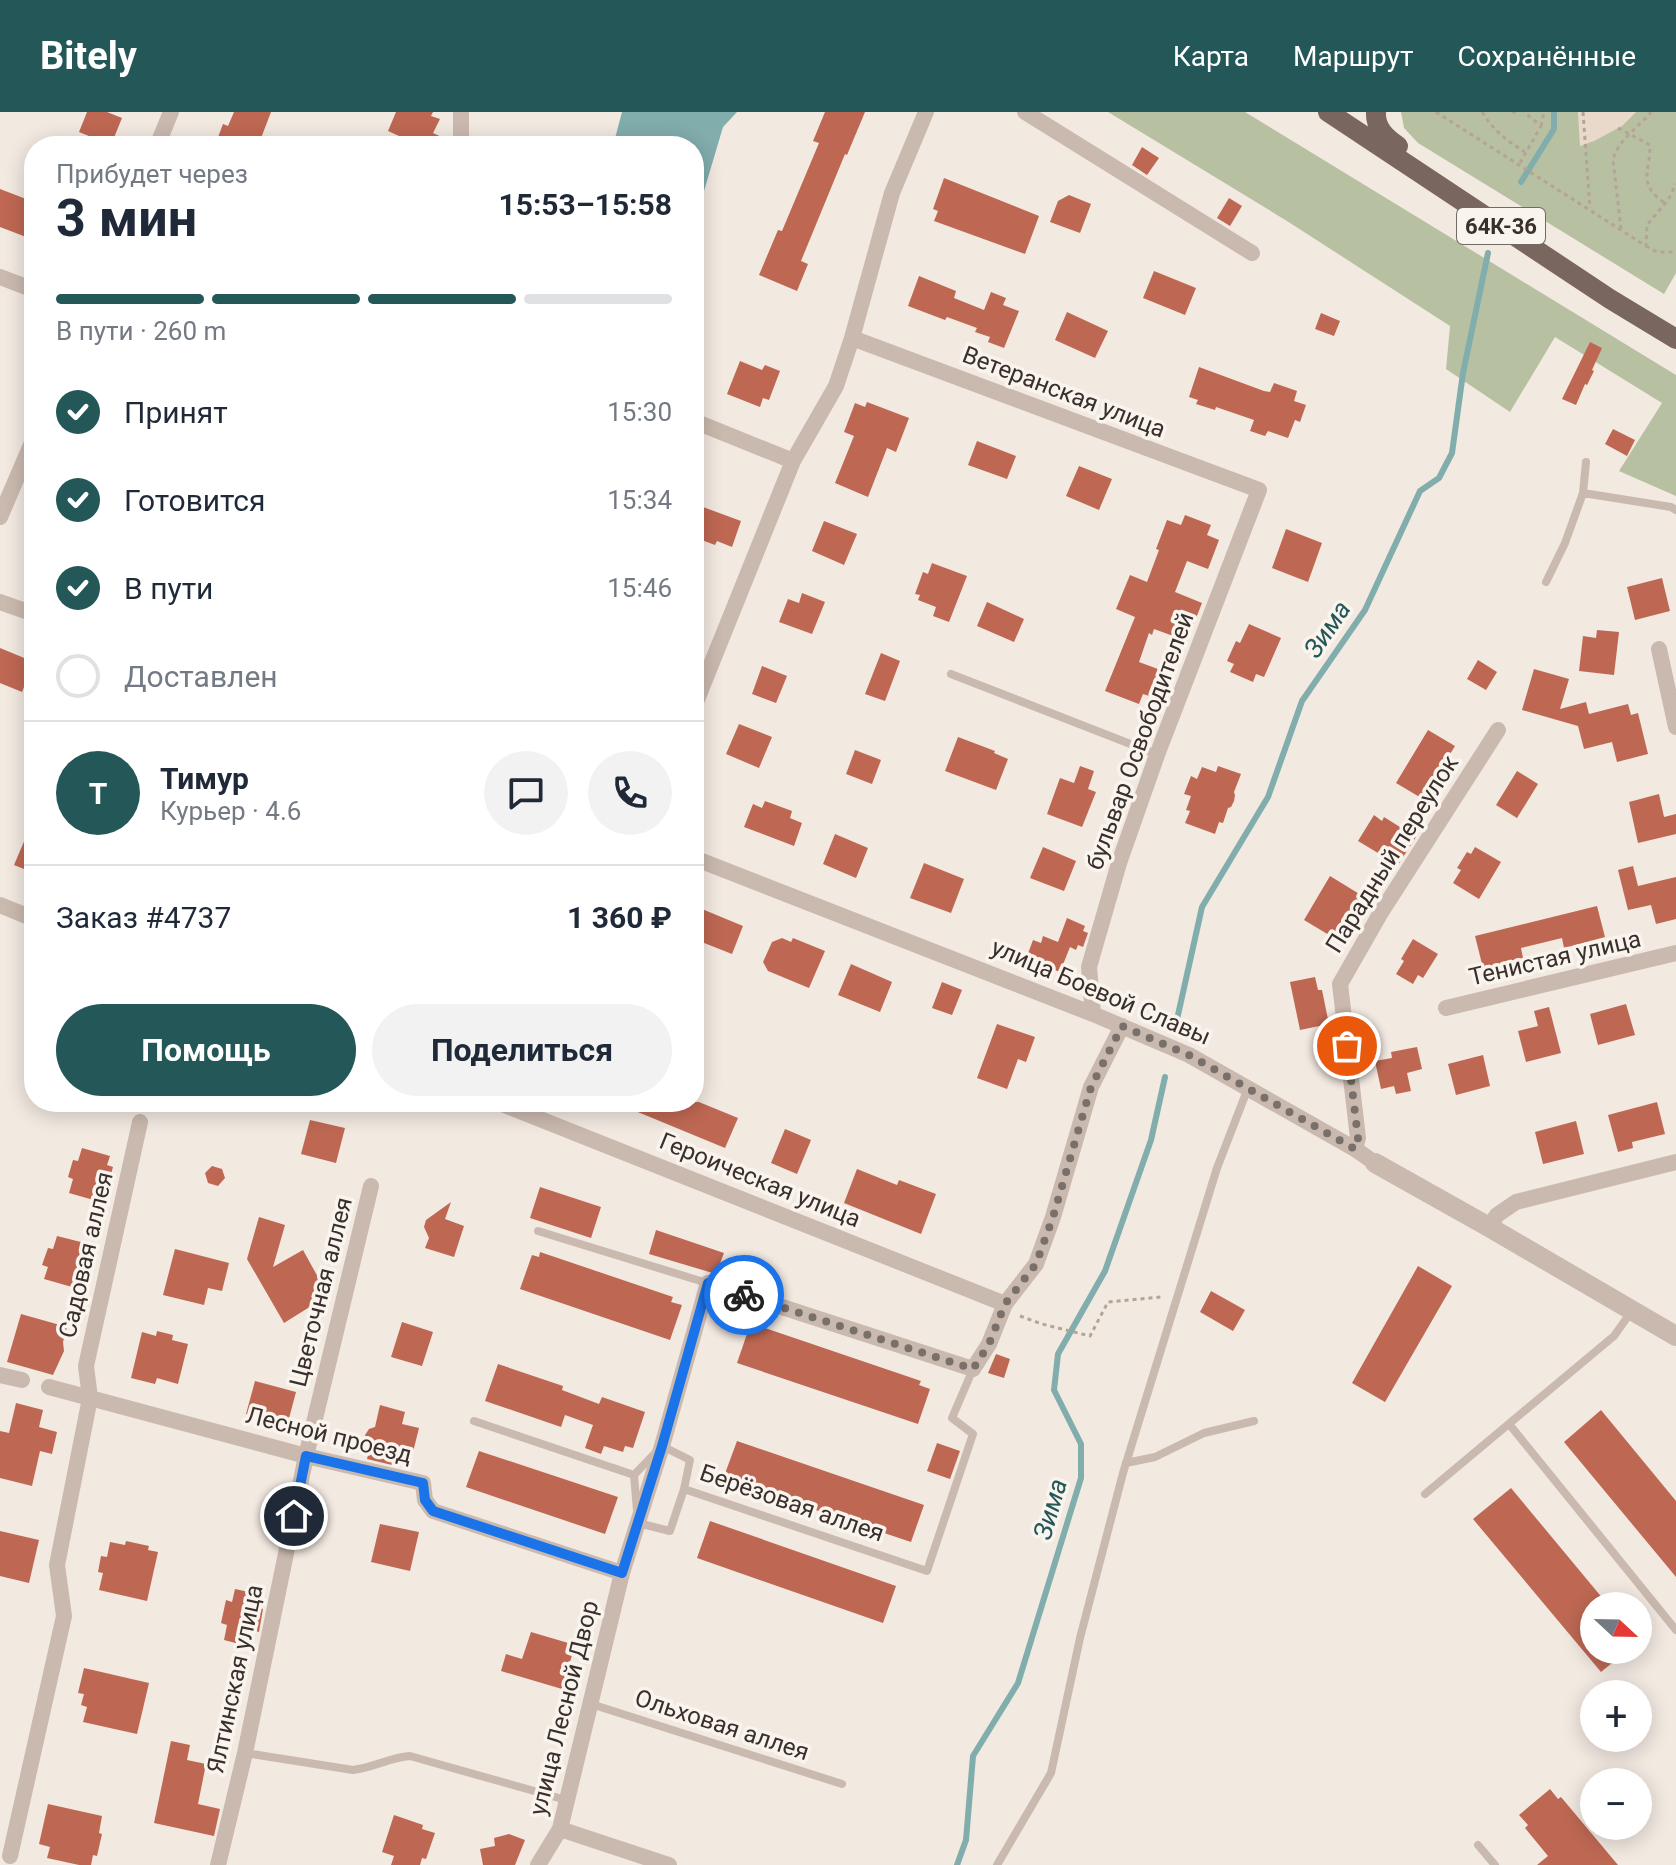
<!DOCTYPE html>
<html lang="ru">
<head>
<meta charset="utf-8">
<style>
	:root { --surface:#fff; --page:#f2f2f3; --text:#1f2937; --muted:#747a83; --line:#e0e1e3; --accent:#235758 }
	body { margin:0; font-family:Roboto,sans-serif; background:var(--page); color:var(--text); height:100vh; display:flex; flex-direction:column; font-size:30px; white-space:nowrap }
	* { box-sizing:border-box; margin:0 }
	p { font-size:26px; color:var(--muted) }
	.icon { flex:none; width:44px; height:44px; fill:none; stroke:currentColor; stroke-width:2; stroke-linecap:round; stroke-linejoin:round }
	.map { position:relative; flex:1; overflow:hidden }
	.drawer { position:absolute; left:24px; top:24px; width:680px; height:976px; display:flex; flex-direction:column; background:var(--surface); border-radius:32px; box-shadow:0 4px 20px #0003 }
	.drawer>* { flex:none }
	.needle { width:52px; rotate:112deg }
	.tools { position:absolute; left:1580px; top:1480px; display:grid; gap:16px }
	.tools a { display:grid; place-items:center; width:72px; height:72px; border-radius:50%; background:var(--surface); box-shadow:0 4px 20px #0003; font-size:40px }
	.pin { position:absolute; display:grid; place-items:center; width:68px; height:68px; color:#fff; margin:-34px; border:4px solid #fff; border-radius:50%; box-shadow:0 2px 8px #0007 }
	.courier { position:absolute; display:grid; place-items:center; width:80px; height:80px; margin:-40px; border:6px solid #1a73e8; border-radius:50%; background:#fff; color:#222; box-shadow:0 2px 10px #0007 }
	.headline em { font-style:normal; font-weight:700 }
	.headline div { display:flex; flex-direction:column-reverse }
	.headline { display:flex; align-items:center; justify-content:space-between; height:136px; padding:0 32px }
	h1 { font-size:52px; font-weight:700; line-height:60px }
	.bar { display:grid; grid-template-columns:repeat(4,1fr); gap:12px 8px; align-content:center; height:96px; padding:0 32px }
	.bar i { height:10px; border-radius:6px; background:var(--line) }
	.bar .active { background:var(--accent) }
	.bar p { grid-column:span 4 }
	.line { display:flex; align-items:center; gap:20px; padding:0 32px; border-top:2px solid var(--line) }
	.line div { flex:1 }
	.round { display:grid; place-items:center; flex:none; width:84px; height:84px; border-radius:42px; background:var(--page) }
	ol { padding:0 32px; list-style:none }
	li { display:flex; align-items:center; gap:24px; height:88px }
	li p { margin-inline-start:auto }
	li .icon { padding:8px; border-radius:50%; background:var(--accent); color:#fff; stroke-width:4 }
	li:last-child { color:var(--muted) }
	li i { width:44px; height:44px; border:4px solid var(--line); border-radius:50% }
	.primary-button { display:flex; gap:16px; margin-top:auto; padding:16px 32px }
	.primary-button a { flex:1; height:92px; border-radius:48px; background:var(--accent); color:#fff; font-size:32px; font-weight:700; line-height:92px; text-align:center }
	.primary-button a+a { background:var(--page); color:var(--text) }
	header { display:flex; align-items:center; gap:48px; box-sizing:border-box; height:112px; padding:0 40px; background:var(--accent); color:#fff }
	header strong { font-size:38px }
	nav { display:flex; gap:44px; margin-inline-start:auto; font-size:28px }
	.map>svg:first-child { display:block }
</style>
</head>
<body>
<header>
<strong>Bitely</strong>
<nav><a>Карта</a><a>Маршрут</a><a>Сохранённые</a></nav>
</header>
<div class="map">
<svg width="1676" height="1753" viewBox="0 0 1676 1753">
	<rect width="100%" height="100%" fill="#f2e9e1"/>
	<path fill="#b8c0a2" d="M1108 0H1245L1676 263V384L1619 359 1662 291 1555 225 1510 300 1446 257 1450 214 1287 109Z
		M1401 0H1676V161L1664 182 1418 31 1404 16Z"/>
	<path fill="#e9d9ca" d="M1578 0H1636L1622 14 1594 29 1580 34Z"/>
	<path fill="#82adad" d="M622 0H737L723 15 704 79 694 91V34H613Z"/>
	<g fill="none" stroke-linecap="round" stroke-linejoin="round">
		<path stroke="#82adad" stroke-width="6" d="M1521 70 1554 17V0
			M1176 912 1202 795 1268 685 1302 589 1365 498 1420 379 1439 366 1452 341 1463 261 1488 141
			M957 1753 966 1728 973 1644 1018 1571 1081 1366V1332L1054 1278 1058 1242 1105 1159 1151 1028 1165 965"/>
	</g>
	<path fill="#be6853" d="M87 0H107L122 6 111 33 79 20Z
		M234 0H271L258 34H233L217 28 223 12 228 14Z
		M396 0H433L431 4 440 7 433 21 450 29V34H421L388 19Z
		M825 0H865L847 43 845 42 801 149 808 152 797 179 759 163 778 118 782 119 819 31 813 29Z
		M1142 35 1159 46 1147 63 1132 53Z
		M944 66 1039 104 1025 142 934 109 938 99 933 97Z
		M0 77 34 90V128L0 115Z
		M1069 83 1091 92 1080 121 1050 110 1058 89Z
		M1229 86 1242 94 1230 114 1217 106Z
		M1154 159 1196 176 1185 203 1143 186Z
		M919 164 956 179 954 186 984 198 991 180 1006 186 1003 193 1019 199 1004 236 988 230 990 225 975 220 977 216 947 205 945 208 908 194Z
		M1067 200 1108 219 1095 246 1055 228Z
		M1321 201 1340 209 1334 224 1315 217Z
		M1590 230 1602 236 1592 258 1594 259 1587 273 1585 272 1576 293 1562 287Z
		M740 249 762 258 765 253 780 259 769 288 763 286 760 295 727 282Z
		M1199 255 1264 279 1270 280 1274 271 1297 279 1294 289 1306 293 1300 310 1295 308 1288 326 1268 319 1265 324 1250 319 1254 308 1216 295 1215 298 1196 292 1198 288 1189 285Z
		M867 290 909 306 896 340 887 336 868 385 835 371 854 324 844 320 855 291 865 295Z
		M1613 317 1635 328 1627 344 1605 332Z
		M977 329 1016 344 1007 367 968 353Z
		M1079 354 1112 367 1099 398 1066 384Z
		M703 395 741 409 732 435 717 429 715 433 699 427 700 423 694 421Z
		M1185 403 1211 413 1207 423 1219 428 1208 457 1187 449 1175 480 1202 491 1187 529 1154 517 1152 523 1149 521 1139 550 1166 560 1155 586 1143 582 1139 592 1105 579 1135 505 1116 497 1130 463 1147 470 1159 438 1156 437 1167 408 1181 413Z
		M824 409 857 422 844 453 812 439Z
		M1286 417 1322 431 1308 470 1272 456Z
		M932 451 967 464 949 510 933 504 936 495 918 488 920 483 915 482 923 460 928 462Z
		M1662 466 1670 499 1635 508 1627 475Z
		M802 481 825 490 812 522 779 510 788 487 799 491Z
		M987 490 1024 507 1014 530 977 514Z
		M1249 512 1281 526 1264 565 1256 562 1253 570 1230 560 1234 552 1227 549 1236 529 1240 531Z
		M1597 518 1619 520 1614 563 1579 559 1583 524 1596 526Z
		M0 536 34 550 22 580 0 571Z
		M881 541 900 549 885 589 865 582Z
		M1478 548 1497 560 1486 578 1467 567Z
		M762 554 787 564 776 591 752 582Z
		M1534 557 1569 567 1560 597 1586 590 1589 602 1628 592 1631 603 1638 601 1648 642 1617 650 1612 630 1584 637 1578 614 1522 598Z
		M739 612 772 625 759 656 726 642Z
		M1428 618 1455 634 1423 687 1396 671Z
		M958 625 995 639 994 641 1008 647 996 678 945 659Z
		M855 638 881 648 872 672 846 662Z
		M1080 654 1094 659 1088 677 1096 680 1082 715 1047 702 1060 666 1074 671Z
		M1218 654 1241 662 1234 680 1235 683 1234 689 1231 695 1228 696 1223 711 1219 710 1215 722 1185 711 1190 699 1186 698 1191 684 1184 682 1191 664 1197 667 1202 655 1216 660Z
		M1517 659 1538 672 1517 706 1496 693Z
		M1659 682 1664 705 1676 702V722L1638 731 1629 690Z
		M765 689 792 699 790 706 802 711 794 734 744 715 753 692 762 696Z
		M1374 703 1382 709 1384 705 1416 725 1398 753 1358 729Z
		M34 706V761L14 753Z
		M835 722 868 736 856 766 823 752Z
		M1043 735 1076 749 1064 779 1030 766Z
		M1475 735 1501 750 1479 787 1453 771 1461 758 1457 756 1467 740 1471 742Z
		M924 751 964 767 951 801 910 786Z
		M1633 754 1638 774 1676 765V807L1656 812 1651 793 1628 798 1618 758Z
		M1330 764 1361 783 1334 826 1304 808Z
		M1597 794 1605 825 1564 836 1562 826 1521 836 1523 846 1483 856 1475 824Z
		M702 797 743 814 732 842 694 827V817Z
		M1067 806 1085 814 1083 819 1088 821 1083 835 1078 833 1076 838 1070 835 1060 860 1052 857 1048 866 1023 855 1033 828 1041 831 1043 824 1058 830Z
		M782 826 791 830 793 826 825 839 809 876 768 859 763 850 772 830Z
		M1413 827 1438 842 1423 866 1418 863 1413 872 1396 862 1404 849 1401 847Z
		M851 852 892 870 880 900 838 883Z
		M1315 865 1318 878H1322L1329 912 1300 918 1290 870Z
		M942 870 962 878 952 903 932 896Z
		M1626 892 1635 923 1598 933 1590 902Z
		M1549 895 1561 941 1526 950 1518 919 1538 914 1534 899Z
		M997 912 1035 925 1026 950 1018 947 1007 977 977 966Z
		M1417 935 1422 957 1407 961 1411 979 1396 982 1394 974 1381 977 1375 949 1392 946 1391 940Z
		M1483 943 1490 974 1456 983 1448 952Z
		M699 990 738 1006 725 1036 616 991Z
		M1657 990 1665 1022 1632 1030 1633 1036 1618 1040 1608 1003Z
		M310 1008 345 1016 336 1051 301 1042Z
		M1576 1009 1584 1042 1543 1052 1535 1020Z
		M785 1017 811 1028 797 1062 771 1051Z
		M82 1036 110 1044 107 1053 113 1055 106 1080 100 1078 97 1089 69 1081 73 1067 68 1065 73 1048 78 1049Z
		M212 1054 222 1057 225 1066 218 1074 208 1071 205 1061Z
		M857 1057 897 1073 899 1068 936 1082 921 1122 844 1091Z
		M540 1075 601 1095 591 1126 530 1106Z
		M451 1090 445 1107 464 1114 454 1145 425 1136 429 1126 424 1115 426 1108Z
		M259 1105 285 1113 273 1155 303 1138 319 1167 321 1175 316 1191 284 1211 247 1147Z
		M656 1118 724 1141 716 1162 649 1142Z
		M57 1124 85 1131 82 1141 88 1143 81 1167 75 1165 72 1175 44 1167 48 1155 42 1153 48 1136 53 1137Z
		M175 1137 229 1151 222 1179 208 1176 204 1193 163 1183Z
		M540 1140 673 1185 671 1190 682 1193 670 1228 520 1177 532 1143 539 1145Z
		M1418 1154 1452 1174 1385 1290 1352 1271Z
		M1211 1179 1245 1198 1233 1219 1200 1200Z
		M21 1202 67 1215 63 1230 64 1239 53 1263 7 1250Z
		M402 1210 433 1220 422 1254 391 1245Z
		M759 1214 921 1269 919 1273 930 1277 918 1312 737 1251 749 1216 757 1219Z
		M157 1219 173 1223 172 1228 188 1232 178 1272 157 1266 155 1272 131 1266 142 1220 156 1224Z
		M996 1242 1010 1247 1004 1266 988 1261Z
		M498 1252 563 1274 562 1278 599 1292 602 1285 645 1300 633 1336 625 1334 623 1340 604 1334 601 1342 585 1336 593 1313 565 1303 561 1315 485 1289Z
		M255 1269 296 1280 287 1314 246 1302Z
		M16 1291 43 1298 39 1315 57 1320 52 1342 40 1339 32 1374 0 1366V1319L9 1321Z
		M380 1293 405 1300 402 1312 419 1316 412 1344 395 1340 392 1353 367 1347 370 1335 366 1331 365 1323 369 1317 375 1315Z
		M1601 1298 1676 1389V1465L1564 1330Z
		M737 1329 924 1393 911 1430 723 1367Z
		M937 1331 960 1339 950 1367 927 1359Z
		M479 1339 618 1385 605 1422 466 1375Z
		M1511 1376 1609 1494H1594V1538H1628L1601 1560 1473 1407Z
		M710 1409 896 1474 883 1511 697 1446Z
		M380 1412 419 1420 410 1459 371 1450Z
		M0 1419 39 1428 29 1471 0 1464Z
		M126 1429 149 1434 148 1438 158 1440 147 1489 99 1478 103 1461 98 1460 101 1444 107 1445 110 1430 125 1433Z
		M235 1477 263 1483 260 1496 263 1497 259 1520 255 1519 251 1535 224 1528 227 1513 221 1511 226 1488 232 1490Z
		M531 1520 575 1533 562 1577 501 1559 506 1542 522 1547Z
		M84 1556 149 1571 137 1622 83 1610 87 1595 81 1593 84 1582 78 1581Z
		M171 1629 190 1633 187 1648 206 1652 198 1692 220 1697 214 1724 154 1711Z
		M1550 1677 1558 1687 1561 1685 1618 1753H1537L1548 1744 1525 1716 1528 1713 1519 1703Z
		M48 1692 102 1704 99 1721 102 1722 97 1744 93 1743 91 1753H79L47 1746 50 1735 39 1732Z
		M394 1703 423 1713 422 1717 435 1721 426 1747 422 1746 420 1753H391L394 1744 382 1740Z
		M509 1722 525 1728 515 1753H483L480 1737 495 1734 494 1726Z"/>
	<g fill="none" stroke-linecap="round" stroke-linejoin="round">
		<path stroke="#b6a398" stroke-width="3" stroke-dasharray="4 4" stroke-linecap="butt" d="M1436 0 1646 134 1647 113 1668 88 1676 72
			M1482 0C1493 18 1507 29 1525 40
			M1512 0H1516
			M1583 0 1590 96
			M1541 14 1544 0
			M1618 16 1650 33C1650 61 1637 72 1665 91
			M1520 51 1541 14 1524 0
			M1621 117 1613 48C1617 29 1639 15 1651 0
			M1646 134 1657 140H1675
			M1020 1204 1042 1212 1090 1224 1108 1190 1161 1185"/>
		<path stroke="#cab9ae" stroke-width="8" d="M1586 350 1583 381 1671 395 1676 398
			M1546 470 1565 431 1583 381
			M951 562 1156 642
			M538 1119 707 1171
			M474 1309 634 1363 662 1334 690 1348 684 1377 927 1459 973 1322 952 1306 973 1257
			M1509 1312 1676 1518
			M1126 1351 1155 1345 1204 1321 1254 1309
			M634 1363 638 1411 670 1419 684 1377
			M1425 1382 1614 1224 1631 1200
			M591 1592 842 1672
			M245 1641 353 1658C375 1655 388 1646 410 1644L566 1688
			M1478 1733 1495 1753
			M997 1753 1051 1661 1080 1526 1123 1361 1217 1056 1248 976"/>
		<path stroke="#cab9ae" stroke-width="16" d="M461 0V34
			M1025 0 1252 141
			M157 34 171 0
			M0 165 34 178
			M852 226 1259 378 1157 643 1119 751 1089 855 1093 902
			M694 309 793 349
			M0 405 34 326
			M0 490 34 502
			M1659 537 1676 615
			M694 595 793 349 836 274 852 226 892 81 926 0
			M694 746 1093 902 1189 943 1355 1037 1375 1051
			M0 793 34 807
			M1446 896 1676 841
			M497 990 1005 1192
			M1355 1037 1358 1026 1340 872 1380 802 1498 618
			M1489 1115 1497 1103 1516 1090 1676 1050
			M0 1263 22 1268
			M49 1275 306 1344 423 1371 425 1388 433 1399 622 1461
			M560 1717 669 1753
			M10 1744 64 1504 57 1453 90 1286 86 1254 140 1010
			M218 1753 245 1641 306 1344 371 1074
			M538 1753 560 1717 622 1461 662 1334 708 1171 973 1257 989 1232 1005 1192 1036 1152 1053 1105 1091 975 1122 914"/>
		<path stroke="#cab9ae" stroke-width="20" d="M1375 1051 1489 1115 1676 1224"/>
		<path stroke="#79665e" stroke-width="20" d="M1328 0 1610 187 1676 227
			M1376 0C1375 16 1386 26 1398 34"/>
	</g>
	<g fill="none" stroke-linecap="round" stroke-linejoin="round">
		<path stroke="#7a706b" stroke-width="8" stroke-dasharray="0 14.4" d="M744 1183 973 1257 989 1232 1005 1192 1036 1152 1053 1105 1091 975 1122 914 1189 943 1355 1037 1358 1026 1347 934"/>
		<path stroke="#1a73e8" stroke-width="10" d="M294 1404 306 1344 423 1371 425 1388 433 1399 622 1461 662 1334 708 1171 744 1183"/>
	</g>
	<g text-anchor="middle" dominant-baseline="central" stroke-width="7" stroke-linejoin="round" paint-order="stroke">
		<rect fill="#faf4ee" stroke="#736a66" stroke-width="2" x="1457" y="96" width="88" height="36" rx="6"/>
		<g font-size="22" font-weight="bold" fill="#392f2b">
			<text x="1501" y="114">64К-36</text>
		</g>
		<g font-size="24" fill="#392f2b" stroke="#faf4ee">
			<text transform="translate(1064 280) rotate(21)">Ветеранская улица</text>
			<text transform="translate(1140 629) rotate(-70)">бульвар Освободителей</text>
			<text transform="translate(1392 742) rotate(-58)">Парадный переулок</text>
			<text transform="translate(1555 846) rotate(-13)">Тенистая улица</text>
			<text transform="translate(1101 880) rotate(23)">улица Боевой Славы</text>
			<text transform="translate(760 1068) rotate(22)">Героическая улица</text>
			<text transform="translate(86 1143) rotate(-77)">Садовая аллея</text>
			<text transform="translate(321 1180) rotate(-76)">Цветочная аллея</text>
			<text transform="translate(329 1323) rotate(14)">Лесной проезд</text>
			<text transform="translate(792 1391) rotate(19)">Берёзовая аллея</text>
			<text transform="translate(235 1567) rotate(-78)">Ялтинская улица</text>
			<text transform="translate(564 1596) rotate(-76)">улица Лесной Двор</text>
			<text transform="translate(722 1613) rotate(18)">Ольховая аллея</text>
		</g>
		<g font-size="26" font-style="italic" fill="#235758" stroke="#faf4ee">
			<text transform="translate(1327 517) rotate(-56)">Зима</text>
			<text transform="translate(1050 1397) rotate(-74)">Зима</text>
		</g>
	</g>
</svg>
<div class="tools">
<a><svg class="needle" viewBox="-14 -14 28 28"><path d="M0-13l5 13h-10z" fill="#e53935"/><path d="M0 13l5-13h-10z" fill="#747a83"/></svg></a>
<a>+</a>
<a>−</a>
</div>
<div class="pin" style="left:1347px;top:934px;background:#ea580c"><svg class="icon" aria-label="bag" viewBox="0 0 24 24"><path d="M5 8h14l-1 12H6zM9 8a3 3 0 0 1 6 0"/></svg></div>
<div class="pin" style="left:294px;top:1404px;background:#1f2937"><svg class="icon" aria-label="home" viewBox="0 0 24 24"><path d="M3 11l9-7 9 7M6 9v11h12V9"/></svg></div>
<div class="courier" style="left:744px;top:1183px"><svg class="icon" aria-label="bike" viewBox="0 0 24 24"><circle cx="6" cy="16" r="4"/><circle cx="18" cy="16" r="4"/><path d="M6 16l4-8h5l3 8M10 8l3 8H6M13 5h3"/></svg></div>
<section class="drawer">
<div class="headline"><div><h1>3 мин</h1><p>Прибудет через</p></div><em>15:53–15:58</em></div>
<div class="bar"><i class="active"></i><i class="active"></i><i class="active"></i><i></i><p>В пути · 260 m</p></div>
<ol>
<li><svg class="icon" aria-label="check" viewBox="0 0 24 24"><path d="M5 12l5 5 9-10"/></svg>Принят<p>15:30</p></li>
<li><svg class="icon" aria-label="check" viewBox="0 0 24 24"><path d="M5 12l5 5 9-10"/></svg>Готовится<p>15:34</p></li>
<li><svg class="icon" aria-label="check" viewBox="0 0 24 24"><path d="M5 12l5 5 9-10"/></svg>В пути<p>15:46</p></li>
<li><i></i>Доставлен</li>
</ol>
<div class="line" style="height:144px"><b class="round" style="background:var(--accent);color:#fff">Т</b><div><b>Тимур</b><p>Курьер · 4.6</p></div><a class="round"><svg class="icon" aria-label="chat" viewBox="0 0 24 24"><path d="M4 5h16v11H9l-5 4z"/></svg></a><a class="round"><svg class="icon" aria-label="phone" viewBox="0 0 24 24"><path d="M5 4h4l2 5-3 2q2 4 5 5l2-3 5 2v4C11 20 4 13 5 4z"/></svg></a></div>
<div class="line" style="height:104px"><div>Заказ #4737</div><b>1 360 ₽</b></div>
<div class="primary-button"><a>Помощь</a><a>Поделиться</a></div>
</section>
</div>
</body>
</html>
